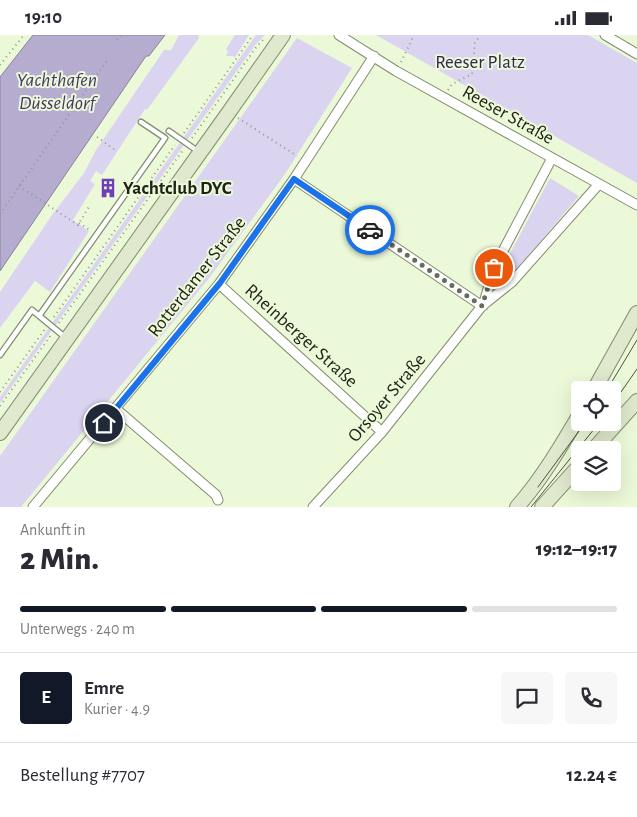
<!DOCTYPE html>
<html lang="de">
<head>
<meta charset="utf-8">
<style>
	:root { --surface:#fff; --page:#f7f7f7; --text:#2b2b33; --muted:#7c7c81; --line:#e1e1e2; --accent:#111827 }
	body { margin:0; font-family:"Alegreya Sans",sans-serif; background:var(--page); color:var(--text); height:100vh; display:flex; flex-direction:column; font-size:19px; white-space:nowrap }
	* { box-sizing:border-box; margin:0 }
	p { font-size:16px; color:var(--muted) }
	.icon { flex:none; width:28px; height:28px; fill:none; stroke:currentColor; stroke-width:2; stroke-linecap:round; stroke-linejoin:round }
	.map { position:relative; height:472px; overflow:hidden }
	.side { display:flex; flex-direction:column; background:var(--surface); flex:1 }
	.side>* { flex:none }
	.fabs { position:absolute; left:571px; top:346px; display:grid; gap:10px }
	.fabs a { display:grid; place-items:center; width:50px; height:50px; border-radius:5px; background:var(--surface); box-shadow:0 5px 20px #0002; font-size:25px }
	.pin { position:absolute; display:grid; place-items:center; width:42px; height:42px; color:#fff; margin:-21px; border:2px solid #fff; border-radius:50%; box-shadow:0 1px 5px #0007 }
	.courier { position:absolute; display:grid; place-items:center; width:50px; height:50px; margin:-25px; border:4px solid #1a73e8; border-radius:50%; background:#fff; color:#222; box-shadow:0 1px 6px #0007 }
	.head em { font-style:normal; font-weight:800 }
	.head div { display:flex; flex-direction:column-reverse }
	.head { display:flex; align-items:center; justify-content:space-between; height:85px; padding:0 20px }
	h1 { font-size:32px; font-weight:800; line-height:38px }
	.bar { display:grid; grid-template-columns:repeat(4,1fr); gap:8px 5px; align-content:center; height:60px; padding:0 20px }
	.bar i { height:6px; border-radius:4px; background:var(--line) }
	.bar .selected { background:var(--accent) }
	.bar p { grid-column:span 4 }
	.line { display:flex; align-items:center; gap:12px; padding:0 20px; border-top:1px solid var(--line) }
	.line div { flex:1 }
	.round { display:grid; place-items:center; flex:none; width:52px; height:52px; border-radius:5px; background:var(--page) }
	.status { display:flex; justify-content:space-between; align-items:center; height:35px; padding:0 25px; background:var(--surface); direction:ltr }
	.status svg { height:14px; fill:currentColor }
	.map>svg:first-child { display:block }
</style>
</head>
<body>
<div class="status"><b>19:10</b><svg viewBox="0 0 49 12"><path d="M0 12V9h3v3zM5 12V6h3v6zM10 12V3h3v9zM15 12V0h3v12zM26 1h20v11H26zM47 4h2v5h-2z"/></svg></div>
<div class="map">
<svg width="637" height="472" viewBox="0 0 637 472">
	<rect width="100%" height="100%" fill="#ecf9d8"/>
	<path fill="#dbd4f1" d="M179 0H198L199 3 147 75 145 74 102 140 96 136 90 146 95 149 73 185 89 196 50 257 35 246 0 293V257L52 180 84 138 96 115 164 15H171Z
		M235 0H249L235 22 232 21H227L226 20 228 17 226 14Z
		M256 0H265L256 9 0 368V362Z
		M376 0H588L637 28V148Z
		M297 3 352 33 285 139 210 242 21 472H0V421Z
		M550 143 579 161 505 248C502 250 500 250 497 247V243Z"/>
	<path fill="#b5accf" stroke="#888398" d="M33 0H165L149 21H146L0 236V42Z"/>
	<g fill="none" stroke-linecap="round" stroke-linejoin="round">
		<defs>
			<path id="lane" d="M169 96 199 117
				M39 281 165 103 141 87
				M0 320 32 275 66 303"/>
			<path id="street" d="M339 0 396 36 637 170
				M605 0 637 19
				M294 144 482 271
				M219 249 382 397
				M483 271 494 233 552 123
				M116 374 216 460 218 465
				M33 472 219 249 294 144 374 21
				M313 472 382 397 482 271 512 247 599 149"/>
			<path id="secondary" d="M594 355 637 278
				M0 398 229 77 283 0
				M593 415 637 366
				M517 472C542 444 561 411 580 379
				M542 472 580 430"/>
		</defs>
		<use href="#lane" stroke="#828d6f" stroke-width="7"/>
		<use href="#street" stroke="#828d6f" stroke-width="11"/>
		<use href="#secondary" stroke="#828d6f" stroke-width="16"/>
		<path stroke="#909981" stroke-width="2" stroke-dasharray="1 4" stroke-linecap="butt" d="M117 5 121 0
			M401 27 414 0
			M0 30 24 0
			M448 55 452 49 472 39 475 8 480 0
			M238 83 297 121
			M184 98 253 0
			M97 102 115 115
			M192 103 257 11 264 4
			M19 151 78 190 90 170
			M0 179 107 25
			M79 188 90 195
			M54 282 175 110
			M59 288 183 115
			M0 357 45 294
			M0 371 51 300"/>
		<use href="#lane" stroke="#fff" stroke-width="4.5"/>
		<use href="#street" stroke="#fff" stroke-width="9"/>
		<use href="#secondary" stroke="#e0e8cd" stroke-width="14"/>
		<path stroke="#4d5342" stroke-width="1" d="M607 355 637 305
			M612 370 637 334
			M538 452 585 388
			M531 472 599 388"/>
	</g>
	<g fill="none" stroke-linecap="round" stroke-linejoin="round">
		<path stroke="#666d5a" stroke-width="5" stroke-dasharray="0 9" d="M370 195 482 271 494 233"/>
		<path stroke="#1a73e8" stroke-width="6" d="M104 388 220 248 294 144 370 195"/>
	</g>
	<defs>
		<symbol id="building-bare" viewBox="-9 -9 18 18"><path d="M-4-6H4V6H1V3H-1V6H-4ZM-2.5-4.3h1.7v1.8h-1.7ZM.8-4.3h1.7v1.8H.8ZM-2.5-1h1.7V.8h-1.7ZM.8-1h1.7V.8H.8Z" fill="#6e3fb7" stroke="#ecf9d8" stroke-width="2.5" paint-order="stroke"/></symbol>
	</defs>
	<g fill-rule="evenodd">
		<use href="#building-bare" x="94" y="139" width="28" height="28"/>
	</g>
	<g text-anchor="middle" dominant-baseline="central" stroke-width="4" stroke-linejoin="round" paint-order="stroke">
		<g font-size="19" fill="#332351" stroke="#ecf9d8">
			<text x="480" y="27">Reeser Platz</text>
		</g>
		<g font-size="19" fill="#1e2216" stroke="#ecf9d8">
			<text transform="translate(508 80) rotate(29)">Reeser Straße</text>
			<text transform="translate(197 242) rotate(-52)">Rotterdamer Straße</text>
			<text transform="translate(301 301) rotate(42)">Rheinberger Straße</text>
			<text transform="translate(387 363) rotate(-50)">Orsoyer Straße</text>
		</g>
		<g font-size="19" font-weight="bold" fill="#1e2216" stroke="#ecf9d8" text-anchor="start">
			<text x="123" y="153">Yachtclub DYC</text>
		</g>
		<g font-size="20" font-style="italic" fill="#463666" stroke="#ecf9d8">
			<text x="57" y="45">Yachthafen<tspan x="57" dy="23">Düsseldorf</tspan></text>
		</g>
	</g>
</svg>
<div class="fabs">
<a><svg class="icon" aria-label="locate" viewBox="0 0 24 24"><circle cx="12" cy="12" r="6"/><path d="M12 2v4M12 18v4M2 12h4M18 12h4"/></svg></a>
<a><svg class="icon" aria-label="layers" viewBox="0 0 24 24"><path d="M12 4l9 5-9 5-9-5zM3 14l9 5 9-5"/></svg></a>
</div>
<div class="pin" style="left:494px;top:233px;background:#ea580c"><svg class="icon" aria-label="bag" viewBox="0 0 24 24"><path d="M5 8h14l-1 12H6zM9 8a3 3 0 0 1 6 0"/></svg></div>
<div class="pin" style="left:104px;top:388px;background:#1f2937"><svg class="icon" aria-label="home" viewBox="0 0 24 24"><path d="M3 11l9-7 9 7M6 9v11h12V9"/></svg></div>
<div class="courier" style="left:370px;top:195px"><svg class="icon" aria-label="car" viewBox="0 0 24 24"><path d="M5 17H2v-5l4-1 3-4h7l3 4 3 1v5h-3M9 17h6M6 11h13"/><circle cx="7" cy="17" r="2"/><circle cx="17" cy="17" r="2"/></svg></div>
</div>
<section class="side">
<div class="head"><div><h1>2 Min.</h1><p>Ankunft in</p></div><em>19:12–19:17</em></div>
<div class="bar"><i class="selected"></i><i class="selected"></i><i class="selected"></i><i></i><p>Unterwegs · 240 m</p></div>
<div class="line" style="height:90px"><b class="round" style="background:var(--accent);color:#fff">E</b><div><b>Emre</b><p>Kurier · 4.9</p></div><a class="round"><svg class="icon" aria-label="chat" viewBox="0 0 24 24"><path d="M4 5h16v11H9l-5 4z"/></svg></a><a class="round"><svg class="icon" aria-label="phone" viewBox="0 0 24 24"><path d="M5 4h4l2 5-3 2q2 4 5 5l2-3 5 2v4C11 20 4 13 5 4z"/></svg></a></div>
<div class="line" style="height:65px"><div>Bestellung #7707</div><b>12.24 €</b></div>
</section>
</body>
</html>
